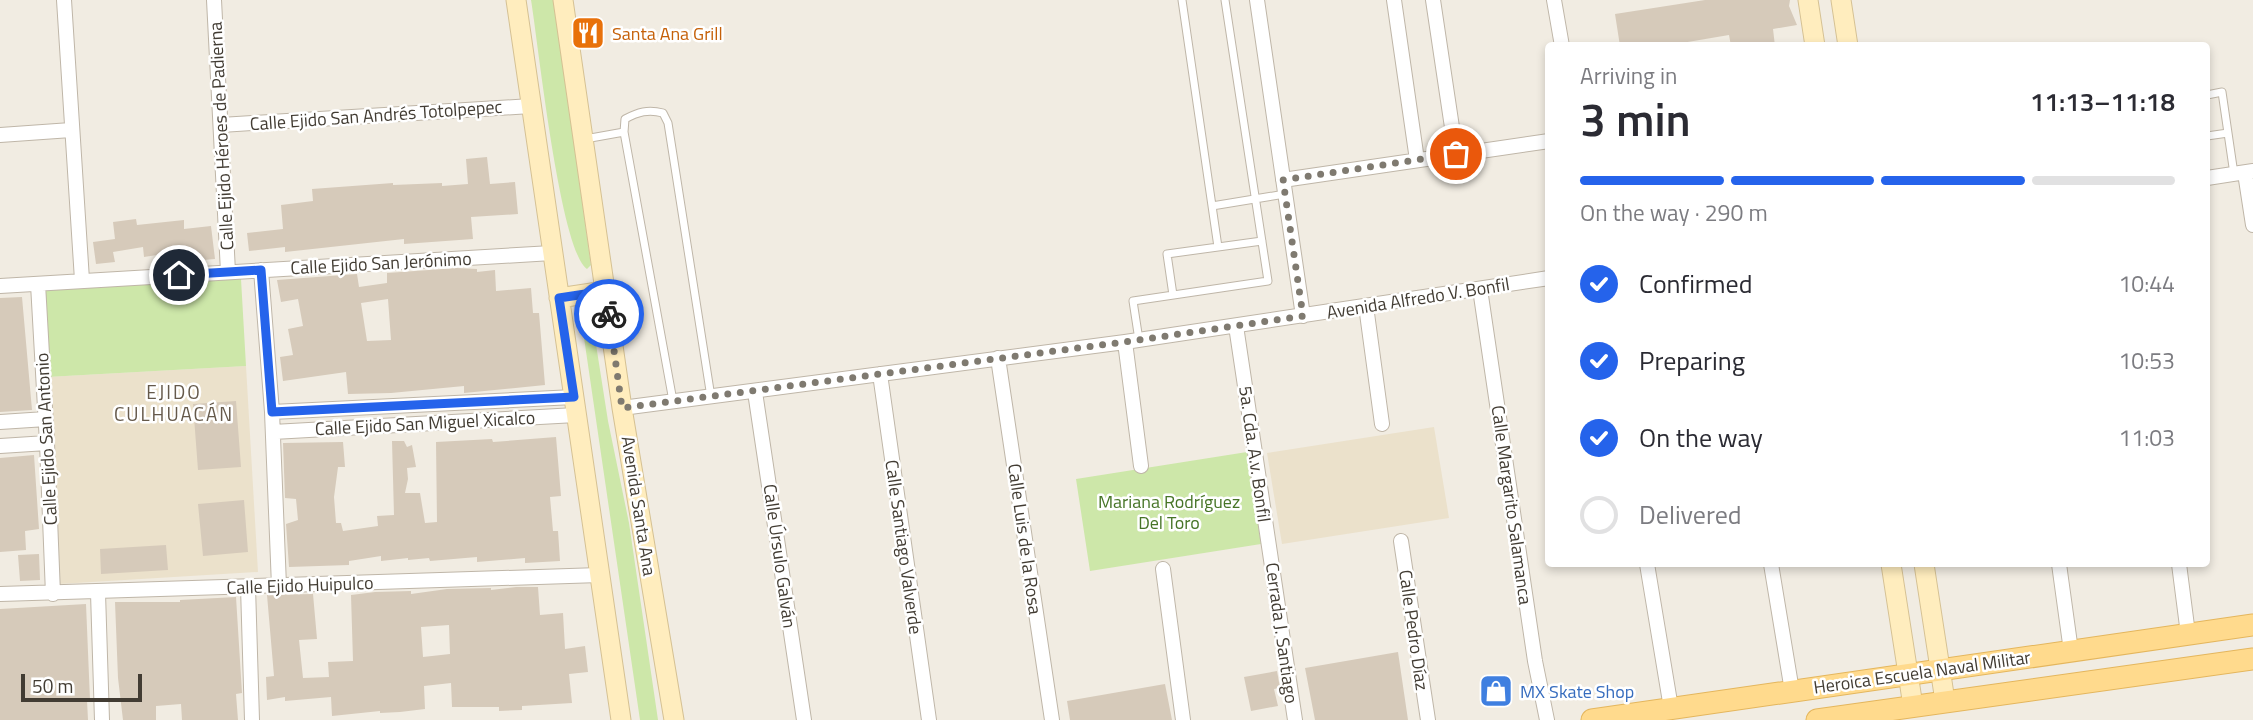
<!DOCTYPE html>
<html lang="en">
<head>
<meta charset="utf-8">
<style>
	:root { --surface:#fff; --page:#f7f7f7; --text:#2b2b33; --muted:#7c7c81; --line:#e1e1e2; --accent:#2563eb }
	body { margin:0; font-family:"Titillium Web",sans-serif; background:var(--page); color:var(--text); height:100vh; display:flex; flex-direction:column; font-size:26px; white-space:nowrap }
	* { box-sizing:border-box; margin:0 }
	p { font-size:23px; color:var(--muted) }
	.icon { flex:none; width:38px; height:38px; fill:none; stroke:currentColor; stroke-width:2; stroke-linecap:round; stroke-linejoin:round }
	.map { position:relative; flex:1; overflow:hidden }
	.sheet { position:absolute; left:1545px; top:42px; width:665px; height:525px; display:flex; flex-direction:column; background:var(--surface); border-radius:7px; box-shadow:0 4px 10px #0003 }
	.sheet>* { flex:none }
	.scale { position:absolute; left:21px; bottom:18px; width:121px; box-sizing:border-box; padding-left:7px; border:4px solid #423c33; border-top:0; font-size:19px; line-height:24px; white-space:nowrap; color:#423c33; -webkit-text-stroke:5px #fff; paint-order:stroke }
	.pin { position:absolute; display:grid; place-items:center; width:60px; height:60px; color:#fff; margin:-30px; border:4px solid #fff; border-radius:50%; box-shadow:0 2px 7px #0007 }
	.courier { position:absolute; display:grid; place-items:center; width:70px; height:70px; margin:-35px; border:5px solid #2563eb; border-radius:50%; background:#fff; color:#222; box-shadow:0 2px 9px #0007 }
	.headline em { font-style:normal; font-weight:600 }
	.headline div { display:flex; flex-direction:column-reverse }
	.headline { display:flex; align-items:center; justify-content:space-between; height:119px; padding:0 35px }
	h1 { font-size:46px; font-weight:600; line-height:52px }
	.bar { display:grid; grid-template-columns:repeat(4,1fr); gap:10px 7px; align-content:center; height:84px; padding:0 35px }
	.bar i { height:9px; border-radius:5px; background:var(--line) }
	.bar .current { background:var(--accent) }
	.bar p { grid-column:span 4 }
	ol { padding:0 35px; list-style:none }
	li { display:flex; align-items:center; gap:21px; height:77px }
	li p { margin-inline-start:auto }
	li .icon { padding:7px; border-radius:50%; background:var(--accent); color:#fff; stroke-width:4 }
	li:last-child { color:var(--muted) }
	li i { width:38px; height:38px; border:4px solid var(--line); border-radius:50% }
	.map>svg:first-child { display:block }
</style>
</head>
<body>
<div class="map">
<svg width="2253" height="720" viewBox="0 0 2253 720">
	<rect width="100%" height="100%" fill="#f1ece2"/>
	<path fill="#ebe1cb" d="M246 366 258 572 59 584 47 377Z
		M1434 427 1449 518 1282 544 1267 453Z"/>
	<path fill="#cde7a9" d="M531 0H554L591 265 587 269C560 251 538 42 531 0Z
		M241 279 246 366 47 377 42 290Z
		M588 317 592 319 608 421 629 523 658 720H640L582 324 583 319Z
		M1247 452 1261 544 1090 571 1076 479Z"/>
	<path fill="#d6caba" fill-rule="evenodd" d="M1705 0H1790L1789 6 1797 25 1773 29 1775 46H1731L1729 35 1664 46H1620L1615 14Z
		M487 157 490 184 515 182 518 214 471 217 473 239 404 244V239L285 252V247L249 251 247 233 283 229 281 205 313 201 312 189 393 183V185L442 183V186L468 184 466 159Z
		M136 219 137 225 184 220V229L211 226 215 259 190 261 189 250 144 257 143 247 113 252 115 262 96 264 93 242 115 239 113 222Z
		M457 268 477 269V272L495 270 496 291 531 288 533 313H539L545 385 464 393V386L391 393 348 394 346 372 283 381 280 357 293 355 288 329 303 326 298 299 281 302 277 280 357 274 359 287 387 283V273ZM388 299 391 340 367 341 361 303Z
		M22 297 32 410 0 412V298Z
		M236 401 241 467 198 470 193 404Z
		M556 437 561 496 550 497 553 531H558L560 561 525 563V558L477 562V557L430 561 429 558 408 560V558L381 561V556L349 561V565L289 567 286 524 298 520 296 499 285 498 283 443 343 442 345 467H338L334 497 336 523H341L343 531 378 526 377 516 394 515 392 441H404L407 447 412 445 416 467 407 468 408 479 405 493H420L425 523 437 522 436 442 492 439 493 442Z
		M34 455 39 529 25 531 26 550 0 552V458Z
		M244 500 248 552 203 556 198 504Z
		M166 545 168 570 101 574 100 549Z
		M39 554 40 580 20 581 18 555Z
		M516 587H538L540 615 563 613 565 649 585 646 588 672 569 674 572 703 522 706V710L499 711V707H452L451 683 424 686 425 709 400 712 380 713V711L332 716 331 697 285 701V697L267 700 266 677 274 676 267 595 313 594 317 639 299 640 303 678 329 677 328 662 353 661 351 595 375 592 411 591V594L447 589 491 588V590ZM449 625 450 654 423 657 421 627Z
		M236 597 242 693 236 694 238 720H182L181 704 156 706V720H123L118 678 115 602H180V600Z
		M86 604 90 700H87L88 720H0V609Z
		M1398 652 1408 720H1315L1305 668Z
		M1277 671 1280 688 1274 689 1278 706 1251 711 1244 677Z
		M1165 684 1172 720H1070L1067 701Z"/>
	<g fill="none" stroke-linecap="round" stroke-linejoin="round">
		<defs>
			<path id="lane" d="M1182 0 1218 247
				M2207 95 2222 92 2234 174
				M2207 136 2228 133
				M585 139 624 132
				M1212 206 1285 194
				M1173 295 1167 254 1262 241
				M1139 340 1133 301 1268 281 1225 0
				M673 401 624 132 625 119C638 112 648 109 663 113L668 123 711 397"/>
			<path id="street" d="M64 0 82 280
				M214 0 228 272
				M1257 0 1303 316
				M1394 0 1417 160
				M1433 0 1456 154
				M1554 0 1562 46
				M221 125 531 106
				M0 135 71 130
				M2245 173 2253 225
				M2207 178 2253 171
				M1283 180 1549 141
				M261 270 272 412 279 586
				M38 284 47 443 53 594
				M0 286 552 253
				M1480 289 1535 661 1547 720
				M1366 306 1382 424
				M1236 326 1295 720
				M1125 342 1141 466
				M998 358 1052 720
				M880 374 929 720
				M755 392 804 720
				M622 408 1125 342 1549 278
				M272 412 574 397
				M0 422 46 419
				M273 432 576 415
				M0 446 47 443
				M1401 541 1428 720
				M1647 564 1671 708
				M1771 564 1792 691
				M2059 564 2071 651
				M2179 564 2188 634
				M1163 569 1183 720
				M248 587 252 720
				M98 593 102 720
				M0 594 600 575"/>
			<path id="secondary" d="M516 0 621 720
				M563 0 622 408 674 720
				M1808 0 1815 46
				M1841 0 1848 46
				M559 298 605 291
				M1891 564 1913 706
				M1924 564 1945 701"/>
			<path id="primary" d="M1592 720 2253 625
				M1817 720 2253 659"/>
		</defs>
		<use href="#lane" stroke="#bfb6a8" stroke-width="9"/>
		<use href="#street" stroke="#bfb6a8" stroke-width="16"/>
		<use href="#secondary" stroke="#d5c193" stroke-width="21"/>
		<use href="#primary" stroke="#e4b65d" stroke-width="23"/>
		<use href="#lane" stroke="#fff" stroke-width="7"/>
		<use href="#street" stroke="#fff" stroke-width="14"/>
		<use href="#secondary" stroke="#ffedbe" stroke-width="19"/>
		<use href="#primary" stroke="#ffda8d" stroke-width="21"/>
	</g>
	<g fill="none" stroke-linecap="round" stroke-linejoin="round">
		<path stroke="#7f7a70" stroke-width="7" stroke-dasharray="0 12.6" d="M609 314 622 408 1139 340 1303 316 1283 180 1456 154"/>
		<path stroke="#2563eb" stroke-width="9" d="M179 275 261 270 272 412 574 397 559 298 605 291 609 314"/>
	</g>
	<defs>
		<symbol id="restaurant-square" viewBox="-11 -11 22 22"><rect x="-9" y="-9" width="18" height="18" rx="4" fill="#e8710a" stroke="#fff"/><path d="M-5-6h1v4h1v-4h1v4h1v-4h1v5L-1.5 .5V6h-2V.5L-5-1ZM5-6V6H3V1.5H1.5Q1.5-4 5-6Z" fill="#fff"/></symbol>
		<symbol id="shop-square" viewBox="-11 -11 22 22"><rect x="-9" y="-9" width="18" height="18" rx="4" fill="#3f7fe0" stroke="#fff"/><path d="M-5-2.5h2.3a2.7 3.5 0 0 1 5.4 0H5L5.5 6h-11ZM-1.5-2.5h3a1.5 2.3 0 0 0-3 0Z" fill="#fff"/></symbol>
	</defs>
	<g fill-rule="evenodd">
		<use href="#restaurant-square" x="569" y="14" width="38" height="38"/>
		<use href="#shop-square" x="1477" y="672" width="38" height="38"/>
	</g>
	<g text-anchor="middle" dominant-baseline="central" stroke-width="5" stroke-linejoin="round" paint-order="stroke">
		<g font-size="18" fill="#c56008" stroke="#fff" text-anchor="start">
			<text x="612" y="33">Santa Ana Grill</text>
		</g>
		<g font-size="18" fill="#423c33" stroke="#fff">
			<text transform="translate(376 115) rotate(-4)">Calle Ejido San Andrés Totolpepec</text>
			<text transform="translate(221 136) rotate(-93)">Calle Ejido Héroes de Padierna</text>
			<text transform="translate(381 263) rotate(-3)">Calle Ejido San Jerónimo</text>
			<text transform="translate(1418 298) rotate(-9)">Avenida Alfredo V. Bonfil</text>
			<text transform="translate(425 423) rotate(-3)">Calle Ejido San Miguel Xicalco</text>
			<text transform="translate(46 439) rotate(-93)">Calle Ejido San Antonio</text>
			<text transform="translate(1255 454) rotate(82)">5a. Cda. A.v. Bonfil</text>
			<text transform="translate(1512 505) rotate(82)">Calle Margarito Salamanca</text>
			<text transform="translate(639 506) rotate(81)">Avenida Santa Ana</text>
			<text transform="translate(1025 539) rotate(82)">Calle Luis de la Rosa</text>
			<text transform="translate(904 547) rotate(82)">Calle Santiago Valverde</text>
			<text transform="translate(780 556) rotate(82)">Calle Úrsulo Galván</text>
			<text transform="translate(300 585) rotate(-2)">Calle Ejido Huipulco</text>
			<text transform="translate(1414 630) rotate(82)">Calle Pedro Díaz</text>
			<text transform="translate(1282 633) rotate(82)">Cerrada J. Santiago</text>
			<text transform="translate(1922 672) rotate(-8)">Heroica Escuela Naval Militar</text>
		</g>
		<g font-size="18" fill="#467426" stroke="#fff">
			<text x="1169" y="501">Mariana Rodríguez<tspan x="1169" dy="21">Del Toro</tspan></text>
		</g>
		<g font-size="18" fill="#366cbe" stroke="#fff" text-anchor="start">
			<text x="1520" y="691">MX Skate Shop</text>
		</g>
		<g font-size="19" letter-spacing="2" fill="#65594a" stroke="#fff">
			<text x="174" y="391">EJIDO<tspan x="174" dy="22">CULHUACÁN</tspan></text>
		</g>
	</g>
</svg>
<div class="scale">50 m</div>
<div class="pin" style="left:1456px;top:154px;background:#ea580c"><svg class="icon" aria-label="bag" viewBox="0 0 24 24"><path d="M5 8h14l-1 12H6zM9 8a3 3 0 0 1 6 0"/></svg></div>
<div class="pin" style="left:179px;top:275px;background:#1f2937"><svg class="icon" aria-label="home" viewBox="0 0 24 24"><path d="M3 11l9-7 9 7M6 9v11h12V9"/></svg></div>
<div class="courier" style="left:609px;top:314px"><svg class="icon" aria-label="bike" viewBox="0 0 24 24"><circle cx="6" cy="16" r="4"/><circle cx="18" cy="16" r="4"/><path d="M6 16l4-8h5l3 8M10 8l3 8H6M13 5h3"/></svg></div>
<section class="sheet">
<div class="headline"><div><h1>3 min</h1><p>Arriving in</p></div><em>11:13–11:18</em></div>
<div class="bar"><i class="current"></i><i class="current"></i><i class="current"></i><i></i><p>On the way · 290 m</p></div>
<ol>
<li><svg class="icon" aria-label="check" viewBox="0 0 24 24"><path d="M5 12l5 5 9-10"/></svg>Confirmed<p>10:44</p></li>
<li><svg class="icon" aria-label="check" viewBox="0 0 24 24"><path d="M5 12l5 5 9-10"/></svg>Preparing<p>10:53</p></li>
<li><svg class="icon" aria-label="check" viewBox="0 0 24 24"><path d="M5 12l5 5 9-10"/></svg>On the way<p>11:03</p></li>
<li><i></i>Delivered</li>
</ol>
</section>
</div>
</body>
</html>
